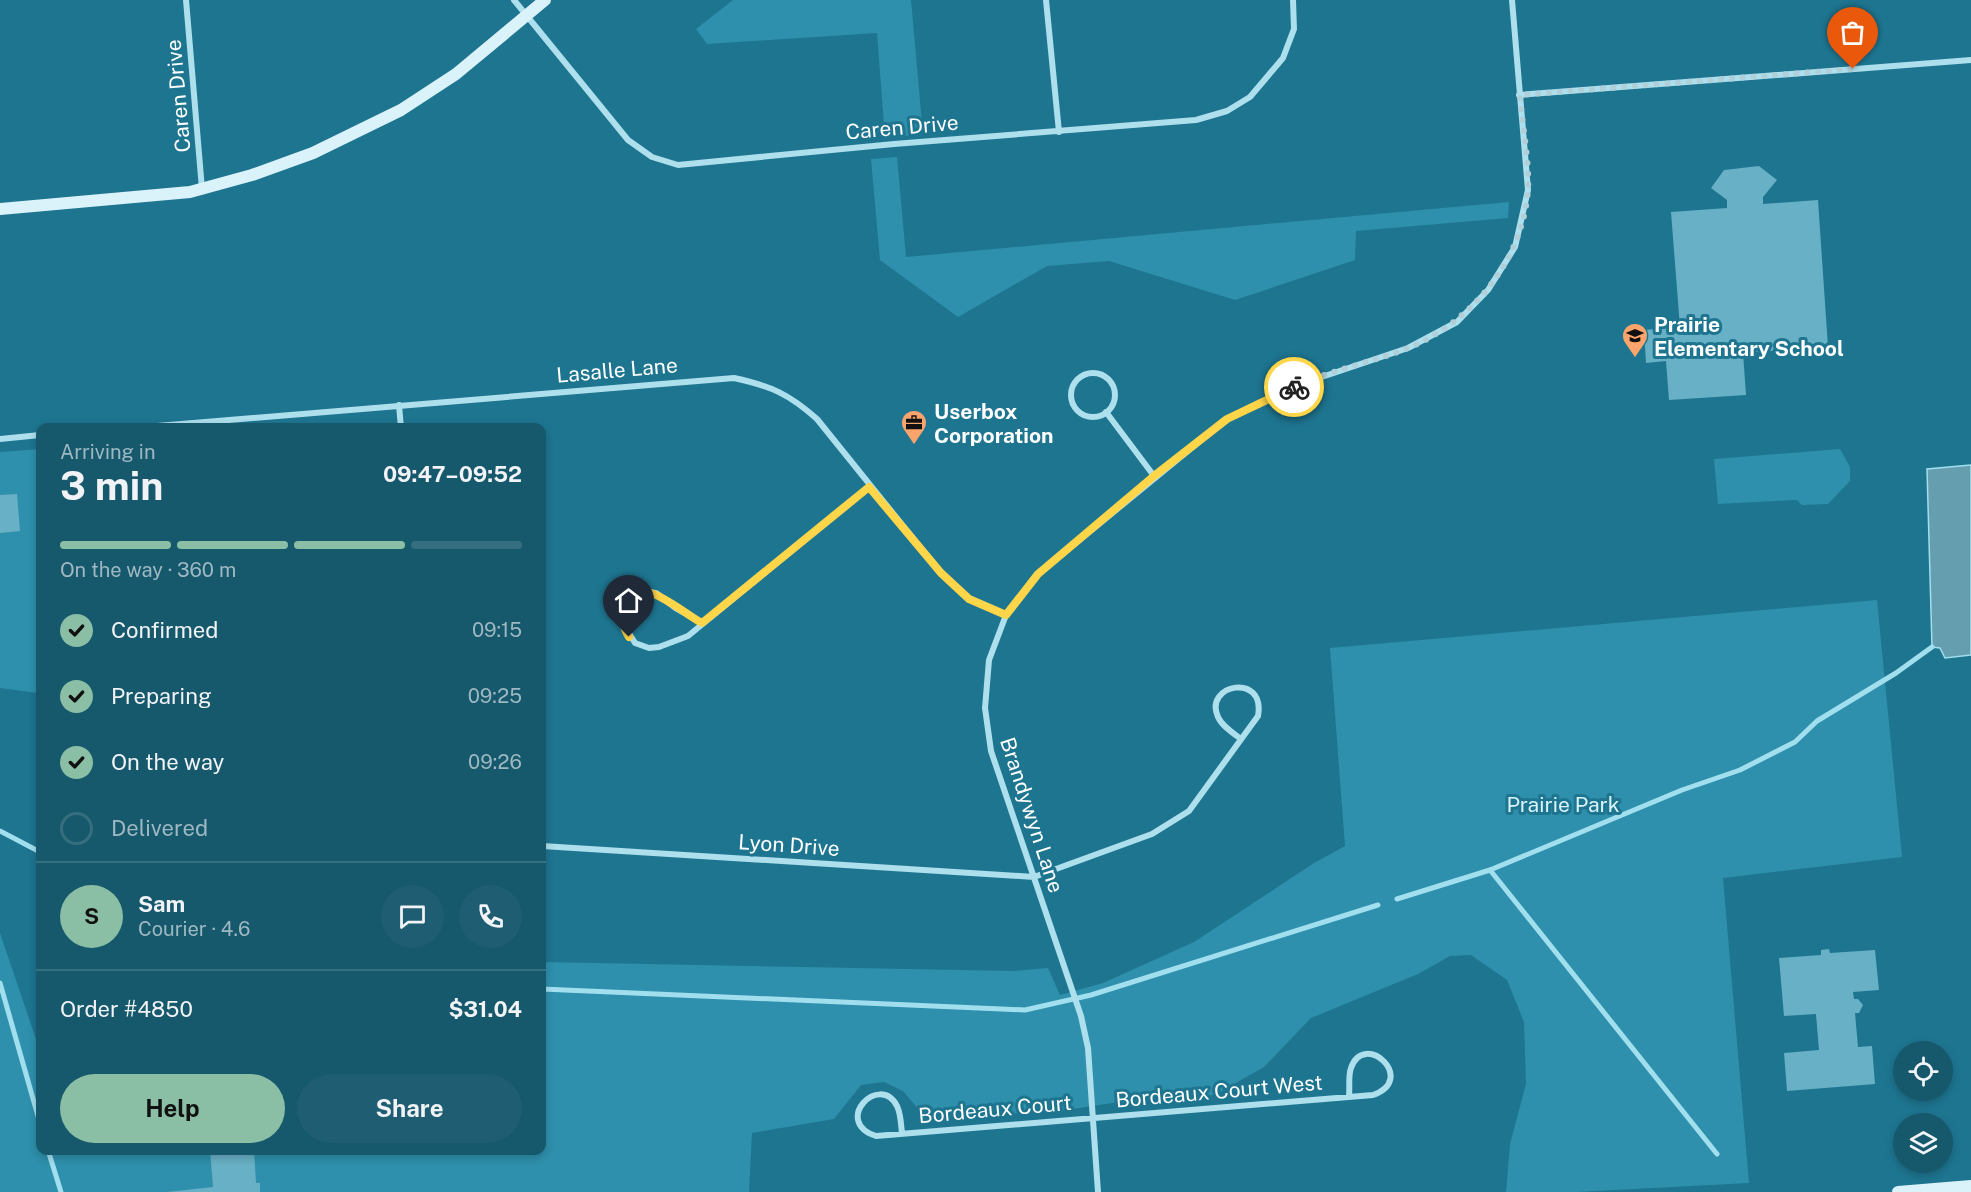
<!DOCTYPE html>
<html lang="en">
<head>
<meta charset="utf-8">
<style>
	:root { --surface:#16586c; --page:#1f5e72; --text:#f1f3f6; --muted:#9eb8c2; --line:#356e7f; --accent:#8abfa5 }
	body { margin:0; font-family:"Public Sans",sans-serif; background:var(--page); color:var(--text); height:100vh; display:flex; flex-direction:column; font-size:22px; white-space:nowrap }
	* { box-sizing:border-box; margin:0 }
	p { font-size:20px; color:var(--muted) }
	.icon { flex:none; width:33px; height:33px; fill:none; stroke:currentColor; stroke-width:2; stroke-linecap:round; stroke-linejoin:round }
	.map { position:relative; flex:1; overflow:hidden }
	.panel { position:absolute; left:36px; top:423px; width:510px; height:732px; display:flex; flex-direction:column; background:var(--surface); border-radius:12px; box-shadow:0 3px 9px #0003 }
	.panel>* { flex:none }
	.buttons { position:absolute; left:1893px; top:1041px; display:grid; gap:12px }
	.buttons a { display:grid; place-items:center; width:60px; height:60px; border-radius:50%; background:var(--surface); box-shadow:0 3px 9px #0003; font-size:30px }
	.pin { position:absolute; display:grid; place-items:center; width:51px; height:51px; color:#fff; margin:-62px -26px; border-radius:50% 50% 50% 0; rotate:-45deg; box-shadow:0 0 6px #0007 }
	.pin .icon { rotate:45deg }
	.courier { position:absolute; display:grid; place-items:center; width:60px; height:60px; margin:-30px; border:4px solid #ffd54a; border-radius:50%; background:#fff; color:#222; box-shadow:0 2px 8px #0007 }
	.summary em { font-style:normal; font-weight:700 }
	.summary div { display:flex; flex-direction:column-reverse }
	.summary { display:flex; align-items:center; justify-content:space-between; height:102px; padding:0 24px }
	h1 { font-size:39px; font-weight:700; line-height:45px }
	.bar { display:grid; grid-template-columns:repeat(4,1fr); gap:9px 6px; align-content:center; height:72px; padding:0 24px }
	.bar i { height:8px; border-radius:4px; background:var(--line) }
	.bar .on { background:var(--accent) }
	.bar p { grid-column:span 4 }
	.line { display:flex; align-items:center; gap:15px; padding:0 24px; border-top:2px solid var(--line) }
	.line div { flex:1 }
	.round { display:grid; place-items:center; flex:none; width:63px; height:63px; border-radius:32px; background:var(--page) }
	ol { padding:0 24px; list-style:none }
	li { display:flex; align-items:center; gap:18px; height:66px }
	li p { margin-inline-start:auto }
	li .icon { padding:6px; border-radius:50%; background:var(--accent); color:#111; stroke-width:4 }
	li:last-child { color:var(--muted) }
	li i { width:33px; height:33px; border:3px solid var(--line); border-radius:50% }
	.primary-button { display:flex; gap:12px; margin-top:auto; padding:12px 24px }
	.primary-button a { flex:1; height:69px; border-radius:36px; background:var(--accent); color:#111; font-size:24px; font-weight:700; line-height:69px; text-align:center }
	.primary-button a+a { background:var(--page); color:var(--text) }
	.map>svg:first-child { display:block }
</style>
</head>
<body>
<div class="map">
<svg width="1971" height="1192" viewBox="0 0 1971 1192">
	<rect width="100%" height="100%" fill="#1e7590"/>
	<path fill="#2e90ac" d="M733 0H911L923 134 885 138 877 33 707 44 696 29Z
		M897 157 906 257 1509 202 1508 218 1356 231 1355 260 1235 300 1109 261 1047 266 958 317 880 260 871 159Z
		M40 449V693H38L0 688V452Z
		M1840 449 1850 467V481L1828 504 1802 505 1797 500 1718 504 1714 459Z
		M1877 600 1902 857 1723 878 1749 1183 1577 1192H1506L1510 1144 1526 1084 1524 1022 1507 980 1471 955 1450 956 1418 974 1311 1018 1264 1067 1215 1095 1112 1103 1066 1110 936 1118 919 1110 903 1091 884 1082 861 1085 834 1119 752 1133 749 1192H0V933L40 1051V1150H542V962L1013 971 1048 968 1060 995 1103 983 1194 942 1314 863 1345 846 1330 648Z"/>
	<path fill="#659eaf" stroke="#a1dfef" stroke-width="1.5" d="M1971 465V655L1945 658 1940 648 1932 647 1927 469Z"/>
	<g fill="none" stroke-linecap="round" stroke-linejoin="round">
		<path stroke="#a1dfef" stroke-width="5" d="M0 831 40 852
			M1490 870 1717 1154
			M1397 899 1490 870 1682 790 1740 770 1795 742 1817 721 1896 673 1932 647
			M0 983 40 1123
			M542 989 1025 1010 1091 995 1378 905
			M48 1150 61 1192"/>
	</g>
	<path fill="#68b0c5" d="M1759 166 1777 180 1763 197V204L1818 200 1828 347 1743 353 1746 395 1669 400 1666 361 1646 363 1644 330 1680 327 1671 212 1727 208V200L1711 188 1724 170Z
		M17 494 20 531 0 533V495Z
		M1829 949 1830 953 1875 950 1879 990 1853 992 1854 999H1858L1863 1005 1859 1013H1855L1858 1047 1872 1046 1875 1084 1787 1091 1784 1053 1819 1050 1816 1014 1784 1016 1779 958 1821 955V950Z
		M210 1150H254L256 1183H260V1192H167L213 1187Z"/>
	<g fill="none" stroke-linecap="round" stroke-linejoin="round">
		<path stroke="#addfed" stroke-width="6" d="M186 0 202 189
			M514 0 628 140 652 157 678 165 894 144 1196 120 1227 111 1250 97 1283 58 1294 29 1293 0
			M1046 0 1059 132
			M1519 95 1971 60
			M1071 395a22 22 0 1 1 44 0a22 22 0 1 1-44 0Z
			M399 405 401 428
			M1106 412 1154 476
			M133 428 734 378C771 386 789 394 817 419L941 573 969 599 1006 615
			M0 439 40 435
			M702 623 677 609 656 593 638 591 624 605V625L635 643 649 648 659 647 688 636 869 487
			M542 846 1034 877 1152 834 1189 811 1258 716C1266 672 1203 684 1218 717 1222 726 1233 733 1241 739
			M902 1134C901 1125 901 1114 897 1106 879 1072 832 1122 876 1136L1373 1095C1418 1079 1364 1030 1351 1068 1348 1076 1350 1087 1349 1096
			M1098 1192 1088 1048 1081 1016 991 751 985 708 989 660 1006 615 1038 574 1227 419 1301 384 1408 348 1457 322 1488 290 1515 247 1528 190 1512 0"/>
		<path stroke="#daf2fa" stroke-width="12" d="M0 209 190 192 252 175 313 153 401 110 456 74 545 0
			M1898 1192 1971 1186"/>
	</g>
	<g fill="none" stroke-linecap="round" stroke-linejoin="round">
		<path stroke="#b0cfd8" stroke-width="6" stroke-dasharray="0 10.8" d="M1294 387C1330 370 1370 363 1406 349 1471 323 1522 262 1528 191 1530 164 1522 123 1520 95L1853 69"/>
		<path stroke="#ffd54a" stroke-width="8" d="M629 637C623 628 621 615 624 605 635 568 685 615 702 623L869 487 941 573 969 599 1006 615 1038 574 1154 476 1227 419 1294 387"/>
	</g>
	<defs>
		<symbol id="school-pin" viewBox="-11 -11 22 30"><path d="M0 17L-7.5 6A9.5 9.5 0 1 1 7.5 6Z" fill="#fca46c" stroke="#1e7590"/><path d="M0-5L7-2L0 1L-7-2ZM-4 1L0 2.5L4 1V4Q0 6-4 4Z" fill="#111"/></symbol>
		<symbol id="office-pin" viewBox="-11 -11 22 30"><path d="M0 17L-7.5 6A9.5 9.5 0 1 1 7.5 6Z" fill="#fca46c" stroke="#1e7590"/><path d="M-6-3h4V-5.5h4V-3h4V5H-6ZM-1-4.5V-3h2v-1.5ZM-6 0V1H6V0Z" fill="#111"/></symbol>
	</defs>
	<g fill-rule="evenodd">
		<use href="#school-pin" x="1620" y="321" width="30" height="40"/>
		<use href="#office-pin" x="899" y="408" width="30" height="40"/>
	</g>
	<g text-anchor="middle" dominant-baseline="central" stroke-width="6" stroke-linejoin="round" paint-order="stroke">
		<g font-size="21" fill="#fff" stroke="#1e7590">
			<text transform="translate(178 96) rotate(-95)">Caren Drive</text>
			<text transform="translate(902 127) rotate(-5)">Caren Drive</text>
			<text transform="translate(617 370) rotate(-5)">Lasalle Lane</text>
			<text transform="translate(1032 815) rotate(72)">Brandywyn Lane</text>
			<text transform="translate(789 845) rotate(4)">Lyon Drive</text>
			<text transform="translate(1219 1091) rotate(-5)">Bordeaux Court West</text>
			<text transform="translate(995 1109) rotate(-5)">Bordeaux Court</text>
		</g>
		<g font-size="21" font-weight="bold" fill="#fff" stroke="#1e7590" text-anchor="start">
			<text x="1654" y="324">Prairie<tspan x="1654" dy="24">Elementary School</tspan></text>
			<text x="934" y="411">Userbox<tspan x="934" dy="24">Corporation</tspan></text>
		</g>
		<g font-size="21" fill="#daf3fb" stroke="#1e7590">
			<text x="1563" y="804">Prairie Park</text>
		</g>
	</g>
</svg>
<div class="buttons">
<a><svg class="icon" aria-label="locate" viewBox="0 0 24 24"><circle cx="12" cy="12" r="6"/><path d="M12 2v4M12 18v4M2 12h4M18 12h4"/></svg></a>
<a><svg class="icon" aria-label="layers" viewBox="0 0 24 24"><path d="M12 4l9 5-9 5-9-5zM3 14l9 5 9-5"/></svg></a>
</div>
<div class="pin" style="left:1853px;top:69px;background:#ea580c"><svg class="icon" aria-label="bag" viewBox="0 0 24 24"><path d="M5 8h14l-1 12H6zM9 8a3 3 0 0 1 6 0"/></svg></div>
<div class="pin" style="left:629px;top:637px;background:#1f2937"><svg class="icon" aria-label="home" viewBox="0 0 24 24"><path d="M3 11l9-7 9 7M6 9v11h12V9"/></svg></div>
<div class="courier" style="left:1294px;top:387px"><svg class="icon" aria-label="bike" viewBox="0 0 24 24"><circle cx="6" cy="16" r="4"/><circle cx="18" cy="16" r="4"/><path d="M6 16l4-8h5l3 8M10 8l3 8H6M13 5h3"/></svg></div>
<section class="panel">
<div class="summary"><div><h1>3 min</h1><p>Arriving in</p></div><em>09:47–09:52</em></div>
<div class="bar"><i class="on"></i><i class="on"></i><i class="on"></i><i></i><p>On the way · 360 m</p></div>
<ol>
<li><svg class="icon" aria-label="check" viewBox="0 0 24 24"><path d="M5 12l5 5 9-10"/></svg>Confirmed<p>09:15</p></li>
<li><svg class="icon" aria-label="check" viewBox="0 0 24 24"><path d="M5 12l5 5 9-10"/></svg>Preparing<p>09:25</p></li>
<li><svg class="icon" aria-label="check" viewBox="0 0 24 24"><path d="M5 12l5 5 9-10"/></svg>On the way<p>09:26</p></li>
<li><i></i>Delivered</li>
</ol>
<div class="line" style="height:108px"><b class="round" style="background:var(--accent);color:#111">S</b><div><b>Sam</b><p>Courier · 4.6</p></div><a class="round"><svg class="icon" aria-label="chat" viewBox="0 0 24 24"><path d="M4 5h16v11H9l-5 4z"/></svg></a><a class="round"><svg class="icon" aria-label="phone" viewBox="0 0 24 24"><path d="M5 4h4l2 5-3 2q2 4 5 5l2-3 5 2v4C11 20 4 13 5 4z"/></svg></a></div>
<div class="line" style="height:78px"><div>Order #4850</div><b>$31.04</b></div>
<div class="primary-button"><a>Help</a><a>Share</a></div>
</section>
</div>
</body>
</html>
